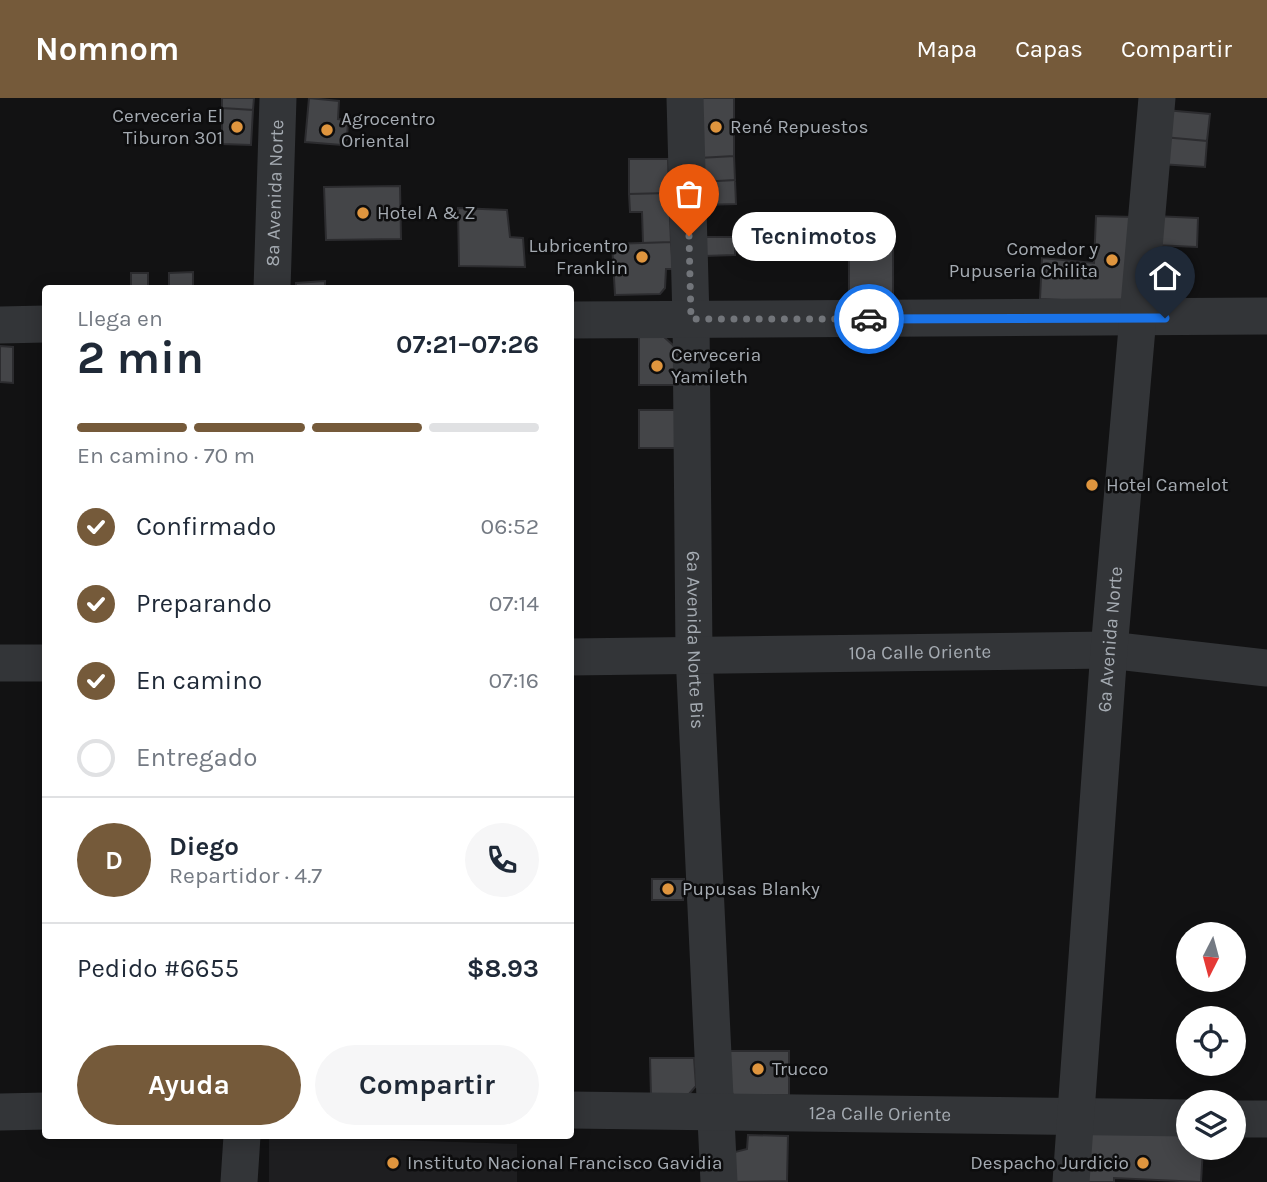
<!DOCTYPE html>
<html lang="es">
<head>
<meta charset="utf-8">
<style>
	:root { --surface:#fff; --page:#f6f6f7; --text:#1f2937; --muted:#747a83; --line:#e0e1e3; --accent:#755a3a }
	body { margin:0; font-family:Karla,sans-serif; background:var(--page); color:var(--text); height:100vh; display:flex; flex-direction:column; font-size:26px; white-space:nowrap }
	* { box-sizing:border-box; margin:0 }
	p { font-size:23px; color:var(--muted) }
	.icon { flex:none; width:38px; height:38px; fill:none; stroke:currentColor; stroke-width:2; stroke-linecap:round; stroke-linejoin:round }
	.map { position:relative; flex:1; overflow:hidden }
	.details { position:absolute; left:42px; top:187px; width:532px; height:854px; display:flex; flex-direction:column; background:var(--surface); border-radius:7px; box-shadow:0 4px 18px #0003 }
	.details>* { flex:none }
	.needle { width:46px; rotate:186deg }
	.buttons { position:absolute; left:1176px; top:824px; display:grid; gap:14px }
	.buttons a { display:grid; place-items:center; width:70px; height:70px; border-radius:50%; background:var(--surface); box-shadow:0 4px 18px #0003; font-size:35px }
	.pin { position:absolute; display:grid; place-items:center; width:60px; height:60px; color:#fff; margin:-72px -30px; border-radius:50% 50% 50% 0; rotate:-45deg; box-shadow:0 0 7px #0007 }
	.pin .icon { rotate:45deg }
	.courier { position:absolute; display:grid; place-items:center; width:70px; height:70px; margin:-35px; border:5px solid #1a73e8; border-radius:50%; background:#fff; color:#222; box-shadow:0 2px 9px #0007 }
	.bubble { position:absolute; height:49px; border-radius:24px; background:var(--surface); box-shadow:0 4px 18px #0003; font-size:23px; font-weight:700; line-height:49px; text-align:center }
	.summary em { font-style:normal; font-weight:700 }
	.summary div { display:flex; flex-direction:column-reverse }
	.summary { display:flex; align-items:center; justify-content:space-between; height:119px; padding:0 35px }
	h1 { font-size:46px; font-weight:700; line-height:52px }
	.bar { display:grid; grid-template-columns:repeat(4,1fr); gap:10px 7px; align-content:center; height:84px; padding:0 35px }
	.bar i { height:9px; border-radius:5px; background:var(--line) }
	.bar .active { background:var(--accent) }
	.bar p { grid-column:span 4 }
	.line { display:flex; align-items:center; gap:18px; padding:0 35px; border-top:2px solid var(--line) }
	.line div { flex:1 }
	.round { display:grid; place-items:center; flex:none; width:74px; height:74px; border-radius:37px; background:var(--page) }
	ol { padding:0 35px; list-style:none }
	li { display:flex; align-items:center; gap:21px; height:77px }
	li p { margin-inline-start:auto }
	li .icon { padding:7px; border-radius:50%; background:var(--accent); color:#fff; stroke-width:4 }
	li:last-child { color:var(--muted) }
	li i { width:38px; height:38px; border:4px solid var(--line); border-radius:50% }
	.action { display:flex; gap:14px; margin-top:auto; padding:14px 35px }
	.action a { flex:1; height:80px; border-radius:42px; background:var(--accent); color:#fff; font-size:28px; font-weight:700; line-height:80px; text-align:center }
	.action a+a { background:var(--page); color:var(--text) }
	header { display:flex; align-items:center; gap:42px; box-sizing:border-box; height:98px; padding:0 35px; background:var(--accent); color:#fff }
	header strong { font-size:33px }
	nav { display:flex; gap:38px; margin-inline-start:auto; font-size:24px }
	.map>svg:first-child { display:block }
</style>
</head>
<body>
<header>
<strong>Nomnom</strong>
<nav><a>Mapa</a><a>Capas</a><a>Compartir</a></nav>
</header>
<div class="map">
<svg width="1267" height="1084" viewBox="0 0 1267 1084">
	<rect width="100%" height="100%" fill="#121213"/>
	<path fill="#1e1e20" d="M269 1038 517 1046V1084H269Z"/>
	<path fill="#444548" stroke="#2c2c2f" stroke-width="2" d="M222 0H254L253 12 222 10Z
		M309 0 339 3 338 21 348 22 347 41 342 47 305 44Z
		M697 0H734V58L699 60Z
		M222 10 253 12 251 47 222 46Z
		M1165 12 1210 16 1207 43 1163 39Z
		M1163 39 1207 43 1205 69 1160 66Z
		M734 58 735 82 700 84 699 60Z
		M629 61H668L669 95 629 96Z
		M735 82 736 106 701 107 700 84Z
		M400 88 401 141 326 142 324 89Z
		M669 95 671 144 643 145 642 114H630L629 96Z
		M458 110 507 112 510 139 523 140 525 169 459 168Z
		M1096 118 1134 119 1126 205 1040 201 1042 160 1094 165Z
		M1154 118 1198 120 1197 149 1153 147Z
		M703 139H735V157L704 158Z
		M671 144 673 171H666L665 190 660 196 615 197 612 146Z
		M849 146 893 147V201H849Z
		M193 174V191H169V175Z
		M131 175H148V191H131Z
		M325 183V191H296V185Z
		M663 238 675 249 676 287H639V239Z
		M0 248 13 249V285L0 284Z
		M639 312H676V350H639Z
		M652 781H684L683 802H652Z
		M726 953H789V997L734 998 728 989Z
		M650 960H694L696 988 689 996 651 998Z
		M1096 1030 1188 1034V1050H1203L1201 1084 1114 1080V1084H1083L1085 1039Z
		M748 1037 788 1038 787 1083 730 1084 735 1054 747 1051Z"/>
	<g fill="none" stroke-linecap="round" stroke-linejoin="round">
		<g stroke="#333538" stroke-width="37">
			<path id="s1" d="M685 0 691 221 694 556 719 1084"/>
			<path id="s2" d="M272 191 278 0"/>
			<path d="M570 222 1267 218"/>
			<path d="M0 227 46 226"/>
			<path id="s3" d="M570 559 1109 552 1267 570"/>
			<path d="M0 565H46"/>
			<path id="s4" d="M570 1012 1188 1020"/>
			<path d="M0 1014 46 1013"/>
			<path d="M1234 1021H1267"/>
			<path d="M239 1084 242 1038"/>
			<path id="s5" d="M1071 1084 1109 552 1157 0"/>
		</g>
	</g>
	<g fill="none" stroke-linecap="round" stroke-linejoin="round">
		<path stroke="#72757a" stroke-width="7" stroke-dasharray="0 12.6" d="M689 138 691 221H869"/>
		<path stroke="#1a73e8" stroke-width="9" d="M869 221 1165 220"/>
	</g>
	<g fill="#df953e" stroke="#0d0d0e" stroke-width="2.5">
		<circle cx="237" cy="29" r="7"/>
		<circle cx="716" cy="29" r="7"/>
		<circle cx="327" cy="32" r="7"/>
		<circle cx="363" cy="115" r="7"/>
		<circle cx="642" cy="159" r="7"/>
		<circle cx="1112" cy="162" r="7"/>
		<circle cx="657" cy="268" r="7"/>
		<circle cx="1092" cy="387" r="7"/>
		<circle cx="668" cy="791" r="7"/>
		<circle cx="758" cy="971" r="7"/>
		<circle cx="393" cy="1065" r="7"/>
		<circle cx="1143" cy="1065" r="7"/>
	</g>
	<g text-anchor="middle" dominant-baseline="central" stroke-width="5" stroke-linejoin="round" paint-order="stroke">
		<g font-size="19" fill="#a5abb2" stroke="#0d0d0e" text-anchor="start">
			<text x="223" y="18" text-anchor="end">Cerveceria El<tspan x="223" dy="22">Tiburon 301</tspan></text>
			<text x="341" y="21">Agrocentro<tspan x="341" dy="22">Oriental</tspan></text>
			<text x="730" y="29">René Repuestos</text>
			<text x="377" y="115">Hotel A &amp; Z</text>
			<text x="628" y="148" text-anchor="end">Lubricentro<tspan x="628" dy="22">Franklin</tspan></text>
			<text x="1098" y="151" text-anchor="end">Comedor y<tspan x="1098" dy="22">Pupuseria Chilita</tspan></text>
			<text x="671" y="257">Cerveceria<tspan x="671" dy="22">Yamileth</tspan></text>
			<text x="1106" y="387">Hotel Camelot</text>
			<text x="682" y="791">Pupusas Blanky</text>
			<text x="772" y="971">Trucco</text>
			<text x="407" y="1065">Instituto Nacional Francisco Gavidia</text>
			<text x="1129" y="1065" text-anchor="end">Despacho Jurdicio</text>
		</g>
		<g font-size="19" fill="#a5abb2" stroke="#0d0d0e">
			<text stroke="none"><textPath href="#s2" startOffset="96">8a Avenida Norte</textPath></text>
			<text stroke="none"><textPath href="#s1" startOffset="542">6a Avenida Norte Bis</textPath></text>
			<text stroke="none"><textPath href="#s5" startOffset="544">6a Avenida Norte</textPath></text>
			<text stroke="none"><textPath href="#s3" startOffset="350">10a Calle Oriente</textPath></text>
			<text stroke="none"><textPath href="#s4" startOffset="310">12a Calle Oriente</textPath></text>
		</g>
	</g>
</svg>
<div class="buttons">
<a><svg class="needle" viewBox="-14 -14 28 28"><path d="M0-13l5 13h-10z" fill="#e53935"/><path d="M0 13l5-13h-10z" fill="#747a83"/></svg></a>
<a><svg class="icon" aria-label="locate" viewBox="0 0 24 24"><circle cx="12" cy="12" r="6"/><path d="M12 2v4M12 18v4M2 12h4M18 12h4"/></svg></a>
<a><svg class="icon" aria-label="layers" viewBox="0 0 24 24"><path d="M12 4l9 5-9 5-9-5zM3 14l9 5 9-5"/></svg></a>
</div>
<div class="pin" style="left:689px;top:138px;background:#ea580c"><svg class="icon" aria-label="bag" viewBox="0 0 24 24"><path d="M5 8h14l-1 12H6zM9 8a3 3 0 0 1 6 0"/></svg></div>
<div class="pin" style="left:1165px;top:220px;background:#1f2937"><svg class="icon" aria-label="home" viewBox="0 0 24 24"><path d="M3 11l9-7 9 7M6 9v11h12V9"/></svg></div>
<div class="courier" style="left:869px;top:221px"><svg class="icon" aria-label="car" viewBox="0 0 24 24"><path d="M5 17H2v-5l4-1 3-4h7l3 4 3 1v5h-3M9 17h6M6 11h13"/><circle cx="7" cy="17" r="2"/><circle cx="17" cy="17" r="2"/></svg></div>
<div class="bubble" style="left:732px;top:114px;width:164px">Tecnimotos</div>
<section class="details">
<div class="summary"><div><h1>2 min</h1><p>Llega en</p></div><em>07:21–07:26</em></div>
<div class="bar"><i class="active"></i><i class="active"></i><i class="active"></i><i></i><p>En camino · 70 m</p></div>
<ol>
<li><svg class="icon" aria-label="check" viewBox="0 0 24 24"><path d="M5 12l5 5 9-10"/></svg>Confirmado<p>06:52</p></li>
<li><svg class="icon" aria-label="check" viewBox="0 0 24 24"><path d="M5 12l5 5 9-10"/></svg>Preparando<p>07:14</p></li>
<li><svg class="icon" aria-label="check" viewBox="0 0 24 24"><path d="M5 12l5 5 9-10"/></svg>En camino<p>07:16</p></li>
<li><i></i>Entregado</li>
</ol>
<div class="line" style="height:126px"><b class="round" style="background:var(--accent);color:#fff">D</b><div><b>Diego</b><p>Repartidor · 4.7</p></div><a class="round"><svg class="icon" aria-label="phone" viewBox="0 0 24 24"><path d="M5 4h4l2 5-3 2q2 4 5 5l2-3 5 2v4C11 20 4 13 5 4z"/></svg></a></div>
<div class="line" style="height:91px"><div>Pedido #6655</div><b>$8.93</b></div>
<div class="action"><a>Ayuda</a><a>Compartir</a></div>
</section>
</div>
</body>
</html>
